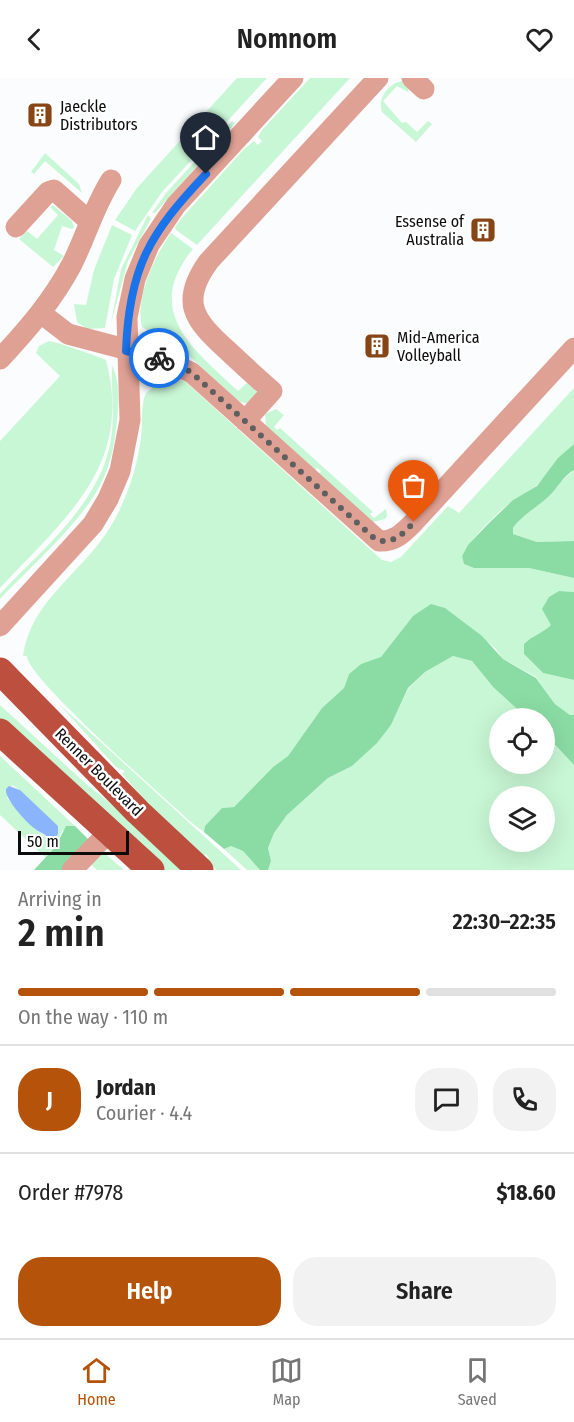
<!DOCTYPE html>
<html lang="en">
<head>
<meta charset="utf-8">
<style>
	:root { --surface:#fff; --page:#f2f2f2; --text:#222; --muted:#767676; --line:#e0e0e0; --accent:#b45309 }
	body { margin:0; font-family:"Fira Sans Condensed",sans-serif; background:var(--page); color:var(--text); height:100vh; display:flex; flex-direction:column; font-size:22px; white-space:nowrap }
	* { box-sizing:border-box; margin:0 }
	p { font-size:20px; color:var(--muted) }
	.icon { flex:none; width:33px; height:33px; fill:none; stroke:currentColor; stroke-width:2; stroke-linecap:round; stroke-linejoin:round }
	.map { position:relative; height:792px; overflow:hidden }
	.sheet { display:flex; flex-direction:column; background:var(--surface); flex:1 }
	.sheet>* { flex:none }
	.controls { position:absolute; left:489px; top:630px; display:grid; gap:12px }
	.controls a { display:grid; place-items:center; width:66px; height:66px; border-radius:50%; background:var(--surface); box-shadow:0 6px 24px #0002; font-size:30px }
	.scale { position:absolute; left:18px; bottom:15px; width:111px; box-sizing:border-box; padding-left:6px; border:3px solid #0b0b0c; border-top:0; font-size:16px; line-height:21px; white-space:nowrap; color:#0b0b0c; -webkit-text-stroke:4px #fff; paint-order:stroke }
	.pin { position:absolute; display:grid; place-items:center; width:51px; height:51px; color:#fff; margin:-62px -26px; border-radius:50% 50% 50% 0; rotate:-45deg; box-shadow:0 0 6px #0007 }
	.pin .icon { rotate:45deg }
	.courier { position:absolute; display:grid; place-items:center; width:60px; height:60px; margin:-30px; border:4px solid #1a73e8; border-radius:50%; background:#fff; color:#222; box-shadow:0 2px 8px #0007 }
	.headline em { font-style:normal; font-weight:600 }
	.headline div { display:flex; flex-direction:column-reverse }
	.headline { display:flex; align-items:center; justify-content:space-between; height:102px; padding:0 18px }
	h1 { font-size:39px; font-weight:600; line-height:45px }
	.bar { display:grid; grid-template-columns:repeat(4,1fr); gap:9px 6px; align-content:center; height:72px; padding:0 18px }
	.bar i { height:8px; border-radius:4px; background:var(--line) }
	.bar .active { background:var(--accent) }
	.bar p { grid-column:span 4 }
	.line { display:flex; align-items:center; gap:15px; padding:0 18px; border-top:2px solid var(--line) }
	.line div { flex:1 }
	.round { display:grid; place-items:center; flex:none; width:63px; height:63px; border-radius:24px; background:var(--page) }
	.cta { display:flex; gap:12px; margin-top:auto; padding:12px 18px }
	.cta a { flex:1; height:69px; border-radius:24px; background:var(--accent); color:#fff; font-size:24px; font-weight:600; line-height:69px; text-align:center }
	.cta a+a { background:var(--page); color:var(--text) }
	header { display:flex; justify-content:space-between; align-items:center; height:78px; padding:0 18px; background:var(--surface); font-size:27px; font-weight:600 }
	.tab-bar { display:flex; justify-content:space-around; align-items:center; height:84px; border-top:2px solid var(--line); background:var(--surface); font-size:16px; color:var(--muted) }
	.tab-bar a { display:grid; justify-items:center; gap:3px }
	.tab-bar .active { color:var(--accent) }
	.map>svg:first-child { display:block }
</style>
</head>
<body>
<header><svg class="icon" aria-label="back" viewBox="0 0 24 24"><path d="M15 5l-7 7 7 7"/></svg>Nomnom<svg class="icon" aria-label="heart" viewBox="0 0 24 24"><path d="M12 20l-8-8c-3-5 5-10 8-4 3-6 11-1 8 4z"/></svg></header>
<div class="map">
<svg width="574" height="792" viewBox="0 0 574 792">
	<rect width="100%" height="100%" fill="#fbfcfd"/>
	<path fill="#c8f7d5" fill-rule="evenodd" d="M237 0H267L162 114 135 153 115 142 137 110Z
		M310 0H350L197 167 176 152 175 149 181 141 244 71 254 63 258 67 262 63 258 59 262 52Z
		M403 3 409 9 408 14 397 8 383 23 402 45 406 44 417 54 428 43 432 46 416 64 382 34C377 21 389 4 403 3Z
		M232 43 235 45 232 49 155 135H152L166 115Z
		M45 75 79 106 82 115 45 83 34 96 31 94Z
		M53 127 72 143 74 149 72 151 62 148 54 172 64 178 53 189 19 161 27 153 37 161 58 137 50 129Z
		M148 137 151 141 128 183 111 245 121 191Z
		M112 147 132 157 114 201 105 250 87 251 77 244 74 226 86 227 94 192Z
		M171 155 193 171C142 233 193 271 238 313L247 305 256 313 257 316 248 326 238 323 185 274 142 249C135 218 154 180 171 155Z
		M49 263C54 263 100 279 106 282 134 388 64 441 0 510V363L60 298 36 275 39 268Z
		M112 288C120 303 119 325 117 342 115 362 112 381 104 399 87 440 31 488 0 521V516C42 471 101 425 111 361 115 336 111 312 112 288Z
		M176 300 187 305 382 482 391 484 401 479 448 428 459 435 574 310V366C560 378 549 397 536 408 529 414 520 417 512 423 495 437 472 459 462 478L464 486 474 490H529L574 500V514L559 513 549 540 552 547C543 555 533 557 524 566V576L543 595 574 602V637H570L555 626 536 599 503 581 495 570 457 539 413 538 381 580 361 586 349 596 344 610 322 630 288 678 273 689 234 729 222 730 205 748 204 754 192 745C168 723 26 599 27 578H23C31 522 81 496 109 451 126 424 137 391 141 360 143 345 140 328 146 315L160 303Z
		M276 331 284 337 274 349 277 352 280 350 373 434 370 436 374 440 386 431 387 438 385 441 373 444 319 396 321 393 317 390 315 392 266 348 265 336Z
		M574 392V463L537 464 513 456V450L520 441Z
		M453 578 472 583 493 609 527 640H500V686H544L545 656 574 687V792H268L271 783 268 770 274 755 287 737 328 700 352 688 376 665 391 647 408 611 425 594ZM500 718H544V764H500Z
		M59 626 241 792H216L206 782 209 780 206 776 203 779 154 734 125 699 122 696 125 693 116 689Z
		M0 627 84 704 137 747 187 792H164L0 641Z
		M0 678 75 748 62 753 56 768 45 779 0 737ZM12 707 20 712 52 763 34 750 7 720Z
		M231 768 243 773 260 792H247L224 771Z
		M101 772 124 792H97L89 785Z"/>
	<path fill="#8bdca4" d="M574 366V392C562 399 558 410 548 419 536 430 522 437 513 450V456L537 464 574 463V500L529 490H474L464 486 462 478 468 467 488 446 513 422 537 408 558 380Z
		M559 513 574 514V602L543 595 524 576V566C533 557 543 555 551 547L542 531 549 519Z
		M431 526 445 530 482 558 503 581 536 600 555 626 570 637H574V687L545 656 544 640H527L493 609 472 583 453 578 425 594 408 610 391 647 377 665 352 688 328 700 287 737 274 755 268 770 271 783 268 792H260L243 773 231 768 224 771 204 754 205 748 222 730 234 729 273 689 288 678 322 630 344 610 349 596 361 586 381 579 413 538Z
		M66 748H75L92 765 66 792H34L56 768Z"/>
	<path fill="#8ab5fc" d="M9 708 20 712 58 748V756L54 762H50C45 755 40 755 34 750 26 744 4 720 6 711Z"/>
	<g fill="none" stroke-linecap="round" stroke-linejoin="round">
		<path stroke="#e0a195" stroke-width="21" d="M412 0 424 11
			M16 149 48 114 54 112 89 143
			M42 236 68 256 163 281 192 295 379 463C395 464 403 455 414 444L574 270
			M0 281C28 251 53 222 72 186 86 158 94 129 111 102
			M245 343 272 313C257 300 242 286 227 272 194 242 179 224 209 183L378 0
			M0 548 93 446 108 421 120 393 130 342 127 239 135 201 149 167 176 127 293 0
			M72 792 109 754"/>
		<path stroke="#bd4f3e" stroke-width="27" d="M0 593 138 734 200 792
			M0 654 151 792"/>
	</g>
	<g fill="none" stroke-linecap="round" stroke-linejoin="round">
		<path stroke="#5f5f60" stroke-width="6" stroke-dasharray="0 10.8" d="M159 280 176 285 192 295 375 461C392 468 403 456 414 444"/>
		<path stroke="#1a73e8" stroke-width="8" d="M159 280 126 273C129 189 150 155 206 96"/>
	</g>
	<defs>
		<symbol id="building-square" viewBox="-11 -11 22 22"><rect x="-9" y="-9" width="18" height="18" rx="4" fill="#874415" stroke="#fff"/><path d="M-4-6H4V6H1V3H-1V6H-4ZM-2.5-4.3h1.7v1.8h-1.7ZM.8-4.3h1.7v1.8H.8ZM-2.5-1h1.7V.8h-1.7ZM.8-1h1.7V.8H.8Z" fill="#fff"/></symbol>
	</defs>
	<g fill-rule="evenodd">
		<use href="#building-square" x="25" y="22" width="30" height="30"/>
		<use href="#building-square" x="468" y="137" width="30" height="30"/>
		<use href="#building-square" x="362" y="253" width="30" height="30"/>
	</g>
	<g text-anchor="middle" dominant-baseline="central" stroke-width="5" stroke-linejoin="round" paint-order="stroke">
		<g font-size="16" fill="#0b0b0c" stroke="#fff" text-anchor="start">
			<text x="60" y="28">Jaeckle<tspan x="60" dy="18">Distributors</tspan></text>
			<text x="464" y="143" text-anchor="end">Essense of<tspan x="464" dy="18">Australia</tspan></text>
			<text x="397" y="259">Mid-America<tspan x="397" dy="18">Volleyball</tspan></text>
		</g>
		<g font-size="16" fill="#0b0b0c" stroke="#fff">
			<text transform="translate(99 694) rotate(45)">Renner Boulevard</text>
		</g>
	</g>
</svg>
<div class="controls">
<a><svg class="icon" aria-label="locate" viewBox="0 0 24 24"><circle cx="12" cy="12" r="6"/><path d="M12 2v4M12 18v4M2 12h4M18 12h4"/></svg></a>
<a><svg class="icon" aria-label="layers" viewBox="0 0 24 24"><path d="M12 4l9 5-9 5-9-5zM3 14l9 5 9-5"/></svg></a>
</div>
<div class="scale">50 m</div>
<div class="pin" style="left:414px;top:444px;background:#ea580c"><svg class="icon" aria-label="bag" viewBox="0 0 24 24"><path d="M5 8h14l-1 12H6zM9 8a3 3 0 0 1 6 0"/></svg></div>
<div class="pin" style="left:206px;top:96px;background:#1f2937"><svg class="icon" aria-label="home" viewBox="0 0 24 24"><path d="M3 11l9-7 9 7M6 9v11h12V9"/></svg></div>
<div class="courier" style="left:159px;top:280px"><svg class="icon" aria-label="bike" viewBox="0 0 24 24"><circle cx="6" cy="16" r="4"/><circle cx="18" cy="16" r="4"/><path d="M6 16l4-8h5l3 8M10 8l3 8H6M13 5h3"/></svg></div>
</div>
<section class="sheet">
<div class="headline"><div><h1>2 min</h1><p>Arriving in</p></div><em>22:30–22:35</em></div>
<div class="bar"><i class="active"></i><i class="active"></i><i class="active"></i><i></i><p>On the way · 110 m</p></div>
<div class="line" style="height:108px"><b class="round" style="background:var(--accent);color:#fff">J</b><div><b>Jordan</b><p>Courier · 4.4</p></div><a class="round"><svg class="icon" aria-label="chat" viewBox="0 0 24 24"><path d="M4 5h16v11H9l-5 4z"/></svg></a><a class="round"><svg class="icon" aria-label="phone" viewBox="0 0 24 24"><path d="M5 4h4l2 5-3 2q2 4 5 5l2-3 5 2v4C11 20 4 13 5 4z"/></svg></a></div>
<div class="line" style="height:78px"><div>Order #7978</div><b>$18.60</b></div>
<div class="cta"><a>Help</a><a>Share</a></div>
</section>
<nav class="tab-bar">
<a class="active"><svg class="icon" aria-label="home" viewBox="0 0 24 24"><path d="M3 11l9-7 9 7M6 9v11h12V9"/></svg>Home</a>
<a><svg class="icon" aria-label="map" viewBox="0 0 24 24"><path d="M3 6l6-2 6 2 6-2v14l-6 2-6-2-6 2zM9 4v14M15 6v14"/></svg>Map</a>
<a><svg class="icon" aria-label="saved" viewBox="0 0 24 24"><path d="M7 4h10v16l-5-4-5 4z"/></svg>Saved</a>
</nav>
</body>
</html>
